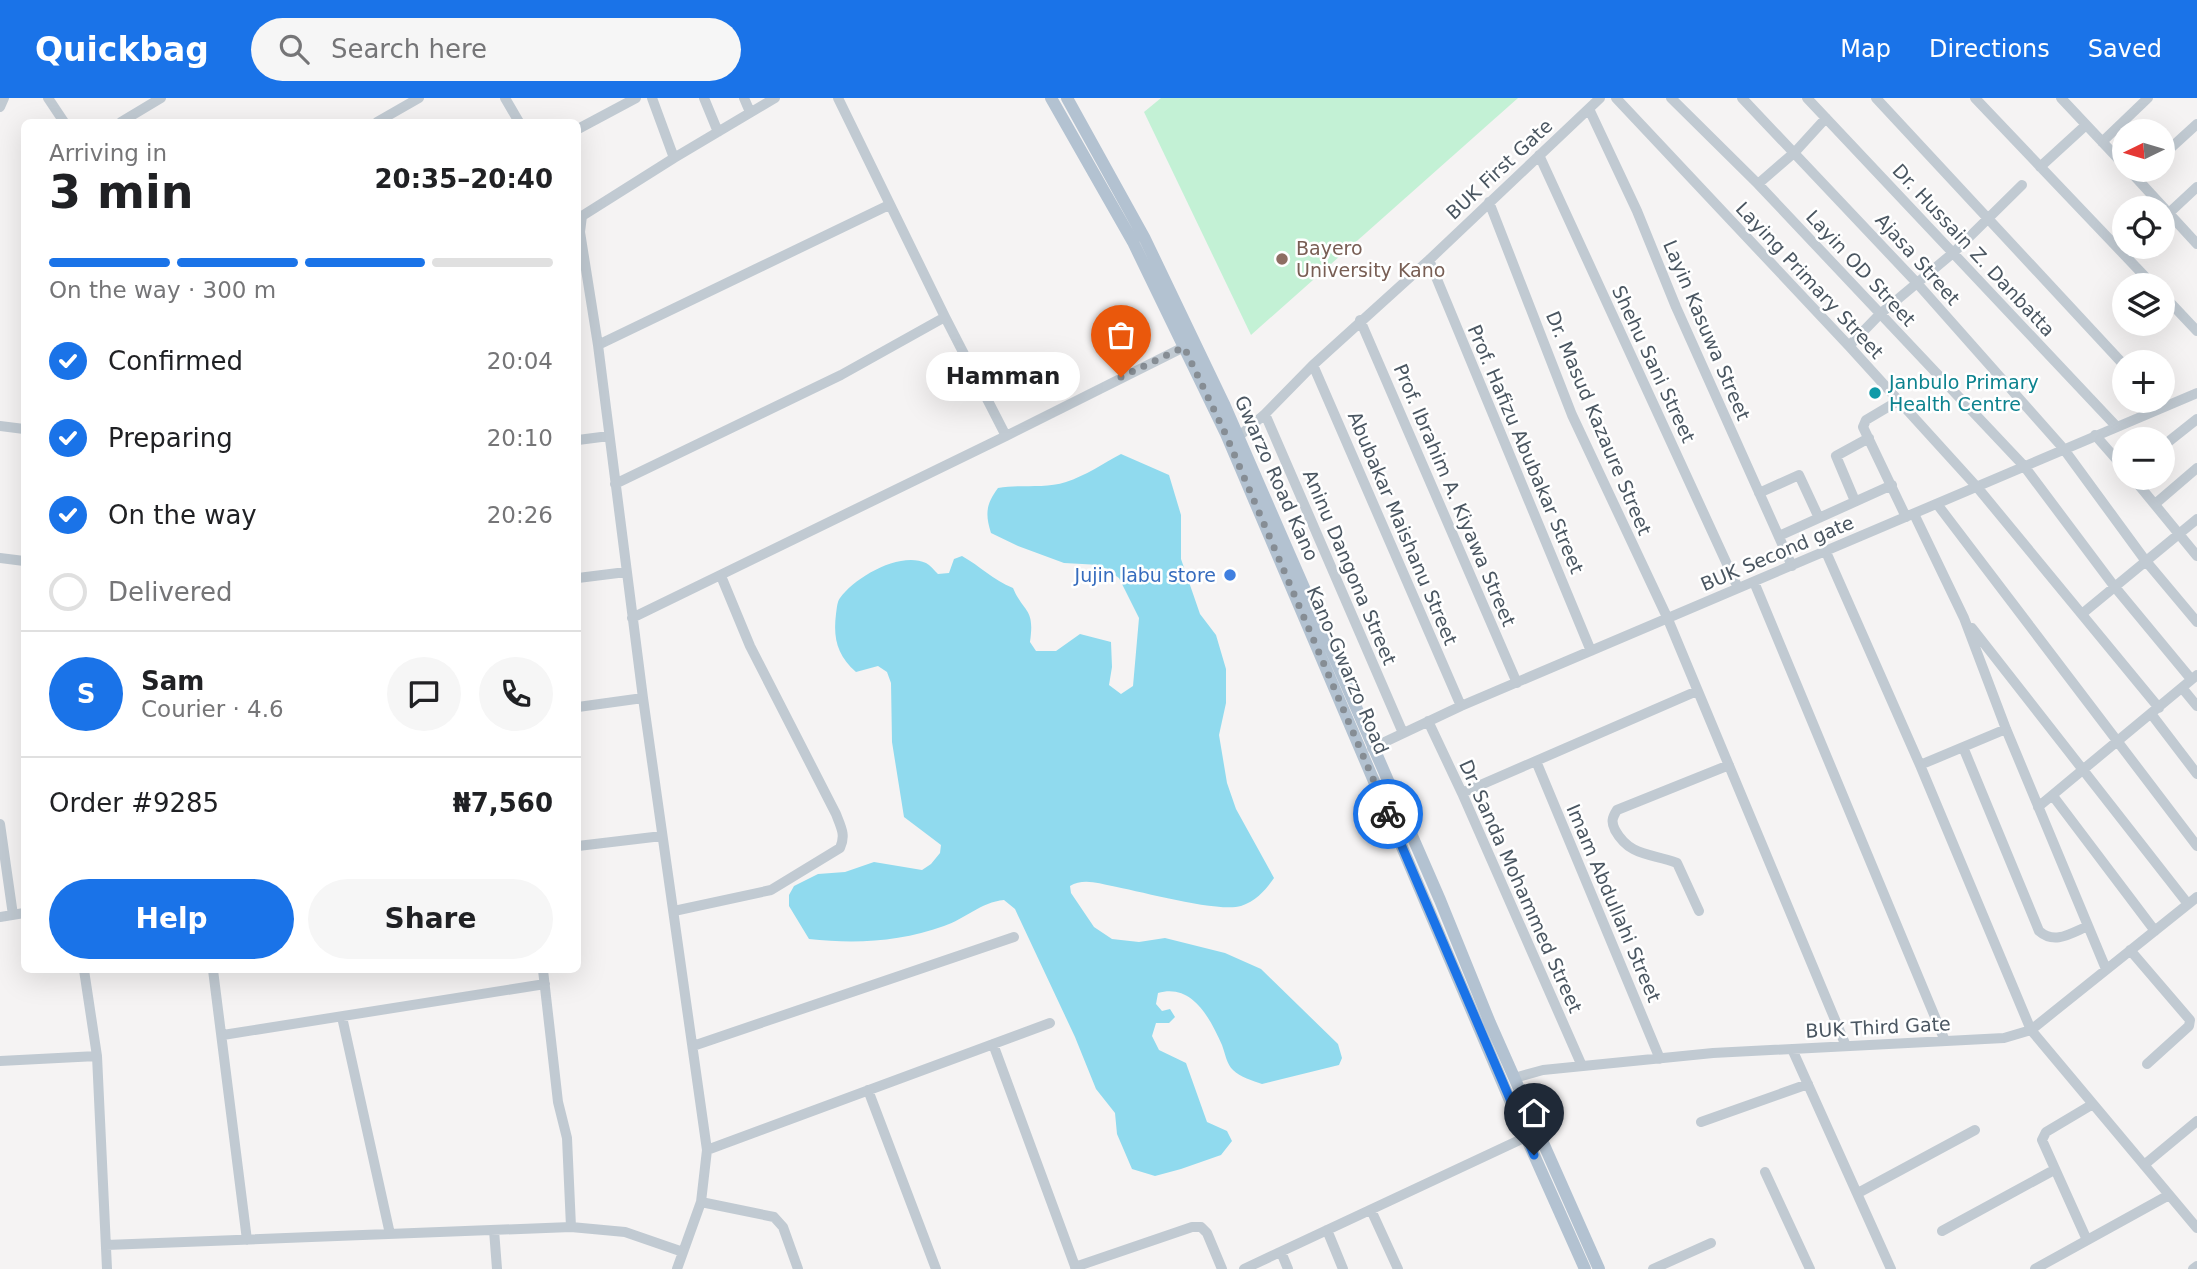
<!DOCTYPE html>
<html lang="en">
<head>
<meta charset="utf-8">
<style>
	:root { --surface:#fff; --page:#f6f6f6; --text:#202124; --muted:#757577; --line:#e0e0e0; --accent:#1a73e8 }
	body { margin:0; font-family:"DejaVu Sans",sans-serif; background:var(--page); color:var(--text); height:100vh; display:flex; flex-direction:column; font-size:26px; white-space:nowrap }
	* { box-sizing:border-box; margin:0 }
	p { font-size:23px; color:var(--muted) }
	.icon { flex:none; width:38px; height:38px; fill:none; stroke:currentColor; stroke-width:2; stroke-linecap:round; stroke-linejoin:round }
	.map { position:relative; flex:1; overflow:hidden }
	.side { position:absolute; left:21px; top:21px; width:560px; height:854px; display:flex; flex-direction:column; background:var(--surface); border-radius:10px; box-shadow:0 7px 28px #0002 }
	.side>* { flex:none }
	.needle { width:46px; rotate:265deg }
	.fabs { position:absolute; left:2112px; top:21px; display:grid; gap:14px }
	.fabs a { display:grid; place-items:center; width:63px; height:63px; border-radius:50%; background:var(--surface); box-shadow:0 7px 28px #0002; font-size:35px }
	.pin { position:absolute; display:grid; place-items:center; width:60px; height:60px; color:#fff; margin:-72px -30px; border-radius:50% 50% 50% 0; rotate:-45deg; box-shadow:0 0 7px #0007 }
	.pin .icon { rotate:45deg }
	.courier { position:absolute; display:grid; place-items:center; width:70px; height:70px; margin:-35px; border:5px solid #1a73e8; border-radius:50%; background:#fff; color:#222; box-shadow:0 2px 9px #0007 }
	.bubble { position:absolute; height:49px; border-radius:24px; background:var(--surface); box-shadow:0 7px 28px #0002; font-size:23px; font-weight:800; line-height:49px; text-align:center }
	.headline em { font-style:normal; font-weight:800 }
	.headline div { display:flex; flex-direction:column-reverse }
	.headline { display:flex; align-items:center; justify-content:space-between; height:119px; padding:0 28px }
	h1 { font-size:46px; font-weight:800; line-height:52px }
	.bar { display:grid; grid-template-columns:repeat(4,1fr); gap:10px 7px; align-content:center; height:84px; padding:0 28px }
	.bar i { height:9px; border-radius:5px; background:var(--line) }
	.bar .active { background:var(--accent) }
	.bar p { grid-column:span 4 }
	.line { display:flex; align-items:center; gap:18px; padding:0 28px; border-top:2px solid var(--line) }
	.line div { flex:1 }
	.round { display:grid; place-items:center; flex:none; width:74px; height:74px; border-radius:37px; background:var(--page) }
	ol { padding:0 28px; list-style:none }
	li { display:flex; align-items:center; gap:21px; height:77px }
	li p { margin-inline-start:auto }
	li .icon { padding:7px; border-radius:50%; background:var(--accent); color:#fff; stroke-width:4 }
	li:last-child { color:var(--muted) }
	li i { width:38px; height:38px; border:4px solid var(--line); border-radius:50% }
	.action { display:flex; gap:14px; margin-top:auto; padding:14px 28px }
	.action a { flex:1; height:80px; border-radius:42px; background:var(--accent); color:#fff; font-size:28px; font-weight:800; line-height:80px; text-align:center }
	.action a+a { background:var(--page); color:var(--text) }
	header { display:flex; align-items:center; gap:42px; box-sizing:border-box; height:98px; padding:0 35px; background:var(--accent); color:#fff }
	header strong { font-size:33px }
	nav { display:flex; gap:38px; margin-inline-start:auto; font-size:24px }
	.search { width:490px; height:63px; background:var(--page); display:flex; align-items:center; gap:18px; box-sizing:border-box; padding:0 24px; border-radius:38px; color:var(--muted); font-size:26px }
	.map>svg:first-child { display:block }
</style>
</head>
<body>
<header>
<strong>Quickbag</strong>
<div class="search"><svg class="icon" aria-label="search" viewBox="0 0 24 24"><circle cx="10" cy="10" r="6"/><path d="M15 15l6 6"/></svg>Search here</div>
<nav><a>Map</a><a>Directions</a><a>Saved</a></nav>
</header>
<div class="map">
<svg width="2197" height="1171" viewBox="0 0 2197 1171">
	<rect width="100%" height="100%" fill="#f5f3f3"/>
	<path fill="#c3f1d5" d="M1161 0H1518L1251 237 1144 14Z"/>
	<path fill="#90daee" d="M1121 356 1169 377 1181 417V461L1200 516 1216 537 1226 571V605L1219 637 1227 685 1236 711 1274 780C1265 793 1256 803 1241 808 1219 815 1139 793 1112 788 1099 785 1082 780 1070 788L1071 795 1094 829 1112 841 1139 844 1165 840 1225 855 1261 871 1338 946 1342 960 1339 967 1262 986C1253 983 1240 979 1233 972 1227 967 1225 955 1222 947 1210 920 1192 885 1158 895L1156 906 1162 913 1170 911 1175 919 1169 925H1156L1152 938 1159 952 1186 965 1207 1024 1227 1033 1232 1043 1221 1057 1181 1071 1155 1078 1132 1071 1117 1036 1115 1015 1096 991 1075 939 1015 811 1004 802C981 804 965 821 944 828 900 844 855 846 809 841L789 808V797L794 788 818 776 845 774 874 764 922 772 931 766 940 755 941 747 904 719 892 644 891 585 887 574 878 568 856 574C837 557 833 540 836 516 837 510 837 504 840 500 855 479 900 453 926 465 930 467 934 472 938 476L949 475 954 461 962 458C980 468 993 482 1013 490 1024 516 1035 509 1030 544L1036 553H1056L1080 536 1111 544 1112 569 1109 587 1121 596 1133 588 1139 520 1119 480 1100 467 1064 465 1018 448 991 435C985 416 986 406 998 390 1021 386 1044 391 1066 384 1085 378 1104 365 1121 356Z"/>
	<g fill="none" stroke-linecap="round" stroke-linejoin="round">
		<path stroke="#c1cad2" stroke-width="10" d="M48 0 64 24
			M505 0 519 24
			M652 0 674 60
			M704 0 718 34
			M744 0 750 14
			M838 0 945 219 1006 338
			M1616 0 1849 248 1977 389 2159 610
			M1671 0 1758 86 2024 368 2114 488 2191 581
			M1742 0 1916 184 2063 350 2145 462 2197 524
			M1807 0 2116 328
			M1876 0 2124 267
			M1975 0 2153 187
			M2061 0 2124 67
			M0 9 4 0
			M1589 11 1637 113 1676 209 1792 468
			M121 24 161 0
			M377 24 419 0
			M578 31 636 0
			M2102 44 2148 0
			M1539 57 1738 490
			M2163 57 2197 26
			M2040 69 2086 27
			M2129 72 2197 146
			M1758 86 1795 54 1826 20
			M1489 104 1572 317 1667 519 1846 948
			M2169 115 2197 89
			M1429 162 1591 553
			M2163 197 2197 233
			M1360 222 1517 585
			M598 247 889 107
			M1849 248 1880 216 1953 155 2022 87
			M1313 267 1461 608
			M1898 303 1866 322 1863 329 1906 419
			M1265 316 1403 635
			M0 328 24 331
			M2095 337 2124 370
			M1238 339 1265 316 1313 267 1429 162 1600 0
			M578 342 609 338
			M2163 348 2197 321
			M2133 380 2197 458
			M615 386 841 277 945 219
			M1759 395 1799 377 1819 420
			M1855 403 1836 358 1869 340
			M1937 406 2197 748
			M2155 406 2197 370
			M1914 416 1964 520 2006 631 2106 871
			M1779 438 1892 387
			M1826 454 1920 667 2031 932 2197 1130
			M0 460 24 463
			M578 480 626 474
			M1754 484 1945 943
			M2083 515 2197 421
			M632 520 1006 338 1184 249
			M1972 530 2188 806
			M2183 591 2197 608
			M578 609 643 600
			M2152 617 2197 676
			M1428 623 1462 695 1582 968
			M1963 649 2039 833C2055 847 2071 835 2088 828
			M1372 650 1461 608 2197 295
			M1536 663 1660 961
			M1920 667 2006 631
			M1462 695 1697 593
			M2053 698 2155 833
			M2038 709 2197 577
			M0 726 13 817
			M578 748 662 738
			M674 813 771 792 840 750C846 737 841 729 836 716L750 548 721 478
			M1699 813 1677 765C1651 755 1630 759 1615 732 1611 724 1612 720 1617 712L1729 667
			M0 819 24 815
			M2130 852 2190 922 2189 928 2147 966
			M84 872 97 958 107 1171
			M213 872 247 1142
			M543 872 558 1004 567 1040 571 1129
			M342 919 390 1136
			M223 937 545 886
			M993 946 1076 1171
			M693 948 1014 839
			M1792 951 1891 1171
			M0 963 97 958
			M1514 980 1543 972 1713 955 2004 940 2031 932 2197 799
			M868 992 936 1171
			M1701 1024 1808 986
			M707 1052 1050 925
			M2144 1067 2197 1023
			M1765 1074 1810 1171
			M1858 1095 1975 1032
			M701 1104 774 1119 783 1129 798 1171
			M1371 1112 1398 1171
			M494 1132 497 1171
			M1327 1132 1343 1171
			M1942 1133 2054 1072
			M2087 1142 2042 1042 2046 1034 2093 1006
			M106 1147 571 1129 625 1134 683 1154
			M1281 1154 1288 1171
			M1075 1169 1192 1129H1201L1207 1135 1222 1171
			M677 1171 701 1104 707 1052 643 600 598 247 580 134 582 118 674 60 775 0
			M1244 1171 1526 1039
			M1653 1171 1711 1145
			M2035 1171 2169 1097
			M2193 1171 2197 1168"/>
		<path stroke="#b3c2d1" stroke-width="12" d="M1051 0 1133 144 1226 336 1517 1019 1585 1171
			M1067 0 1145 141 1224 306 1440 802 1490 925 1599 1171"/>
	</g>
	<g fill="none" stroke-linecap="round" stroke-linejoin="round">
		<path stroke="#868d94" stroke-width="7" stroke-dasharray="0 12.6" d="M1121 279 1184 249 1226 337 1388 716"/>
		<path stroke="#1a73e8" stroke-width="9" d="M1388 716 1534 1057"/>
	</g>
	<circle fill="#8d6e63" stroke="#fff" stroke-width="2.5" cx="1282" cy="161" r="7"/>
	<circle fill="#0f9aa8" stroke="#fff" stroke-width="2.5" cx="1875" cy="295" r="7"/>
	<circle fill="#3f7fe0" stroke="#fff" stroke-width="2.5" cx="1230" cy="477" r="7"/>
	<g text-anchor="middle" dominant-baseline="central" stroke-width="5" stroke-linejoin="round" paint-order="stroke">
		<g font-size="19" fill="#4a5661" stroke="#fff">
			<text transform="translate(1499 71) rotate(-43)">BUK First Gate</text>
			<text transform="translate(1974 152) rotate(47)">Dr. Hussain Z. Danbatta</text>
			<text transform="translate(1918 161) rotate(48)">Ajasa Street</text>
			<text transform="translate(1861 170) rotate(47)">Layin OD Street</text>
			<text transform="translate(1810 182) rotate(47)">Laying Primary Street</text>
			<text transform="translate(1707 232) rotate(67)">Layin Kasuwa Street</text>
			<text transform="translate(1654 266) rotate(65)">Shehu Sani Street</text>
			<text transform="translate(1599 325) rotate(67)">Dr. Masud Kazaure Street</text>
			<text transform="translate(1526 351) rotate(67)">Prof. Hafizu Abubakar Street</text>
			<text transform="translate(1277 380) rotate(66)">Gwarzo Road Kano</text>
			<text transform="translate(1455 397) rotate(67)">Prof. Ibrahim A. Kiyawa Street</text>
			<text transform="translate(1403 430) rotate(67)">Abubakar Maishanu Street</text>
			<text transform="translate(1777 455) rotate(-23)">BUK Second gate</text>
			<text transform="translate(1350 469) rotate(67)">Aninu Dangona Street</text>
			<text transform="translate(1348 572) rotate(67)">Kano-Gwarzo Road</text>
			<text transform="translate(1521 788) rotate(66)">Dr. Sanda Mohammed Street</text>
			<text transform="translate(1614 805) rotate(67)">Imam Abdullahi Street</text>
			<text transform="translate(1878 929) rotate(-3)">BUK Third Gate</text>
		</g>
		<g font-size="19" fill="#785e54" stroke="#fff" text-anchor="start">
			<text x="1296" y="150">Bayero<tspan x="1296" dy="22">University Kano</tspan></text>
		</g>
		<g font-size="19" fill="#0d838f" stroke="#fff" text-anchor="start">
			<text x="1889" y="284">Janbulo Primary<tspan x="1889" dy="22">Health Centre</tspan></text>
		</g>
		<g font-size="19" fill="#366cbe" stroke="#fff" text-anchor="end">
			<text x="1216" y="477">Jujin labu store</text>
		</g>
	</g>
</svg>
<div class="fabs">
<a><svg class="needle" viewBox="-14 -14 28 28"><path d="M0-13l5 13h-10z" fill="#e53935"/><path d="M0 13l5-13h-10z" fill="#757577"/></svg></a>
<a><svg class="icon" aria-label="locate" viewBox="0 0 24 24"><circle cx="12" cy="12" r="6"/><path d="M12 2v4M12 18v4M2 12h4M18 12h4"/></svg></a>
<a><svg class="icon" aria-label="layers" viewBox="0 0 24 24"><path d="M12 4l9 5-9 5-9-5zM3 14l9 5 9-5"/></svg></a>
<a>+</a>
<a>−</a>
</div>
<div class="pin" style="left:1121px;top:279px;background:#ea580c"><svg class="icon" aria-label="bag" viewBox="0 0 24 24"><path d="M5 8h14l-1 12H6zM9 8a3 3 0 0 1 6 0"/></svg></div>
<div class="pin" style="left:1534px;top:1057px;background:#1f2937"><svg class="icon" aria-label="home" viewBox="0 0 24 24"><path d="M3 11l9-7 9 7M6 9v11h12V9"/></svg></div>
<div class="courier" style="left:1388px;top:716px"><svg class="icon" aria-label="bike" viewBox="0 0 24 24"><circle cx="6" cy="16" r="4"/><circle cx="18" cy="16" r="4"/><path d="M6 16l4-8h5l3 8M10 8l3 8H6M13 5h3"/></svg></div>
<div class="bubble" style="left:926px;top:254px;width:154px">Hamman</div>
<section class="side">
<div class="headline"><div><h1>3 min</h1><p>Arriving in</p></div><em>20:35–20:40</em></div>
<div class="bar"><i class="active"></i><i class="active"></i><i class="active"></i><i></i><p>On the way · 300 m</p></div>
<ol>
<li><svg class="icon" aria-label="check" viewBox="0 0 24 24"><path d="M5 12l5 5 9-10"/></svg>Confirmed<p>20:04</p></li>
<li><svg class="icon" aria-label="check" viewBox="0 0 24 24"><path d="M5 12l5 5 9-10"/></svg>Preparing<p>20:10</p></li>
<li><svg class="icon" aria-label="check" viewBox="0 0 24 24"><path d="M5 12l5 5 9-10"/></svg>On the way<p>20:26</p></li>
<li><i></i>Delivered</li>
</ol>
<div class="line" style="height:126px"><b class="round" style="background:var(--accent);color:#fff">S</b><div><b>Sam</b><p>Courier · 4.6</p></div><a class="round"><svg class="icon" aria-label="chat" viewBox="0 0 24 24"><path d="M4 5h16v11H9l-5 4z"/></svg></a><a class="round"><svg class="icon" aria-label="phone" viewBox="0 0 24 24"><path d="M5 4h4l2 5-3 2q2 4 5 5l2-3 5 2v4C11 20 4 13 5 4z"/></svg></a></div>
<div class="line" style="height:91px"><div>Order #9285</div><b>₦7,560</b></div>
<div class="action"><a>Help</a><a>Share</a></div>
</section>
</div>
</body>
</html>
